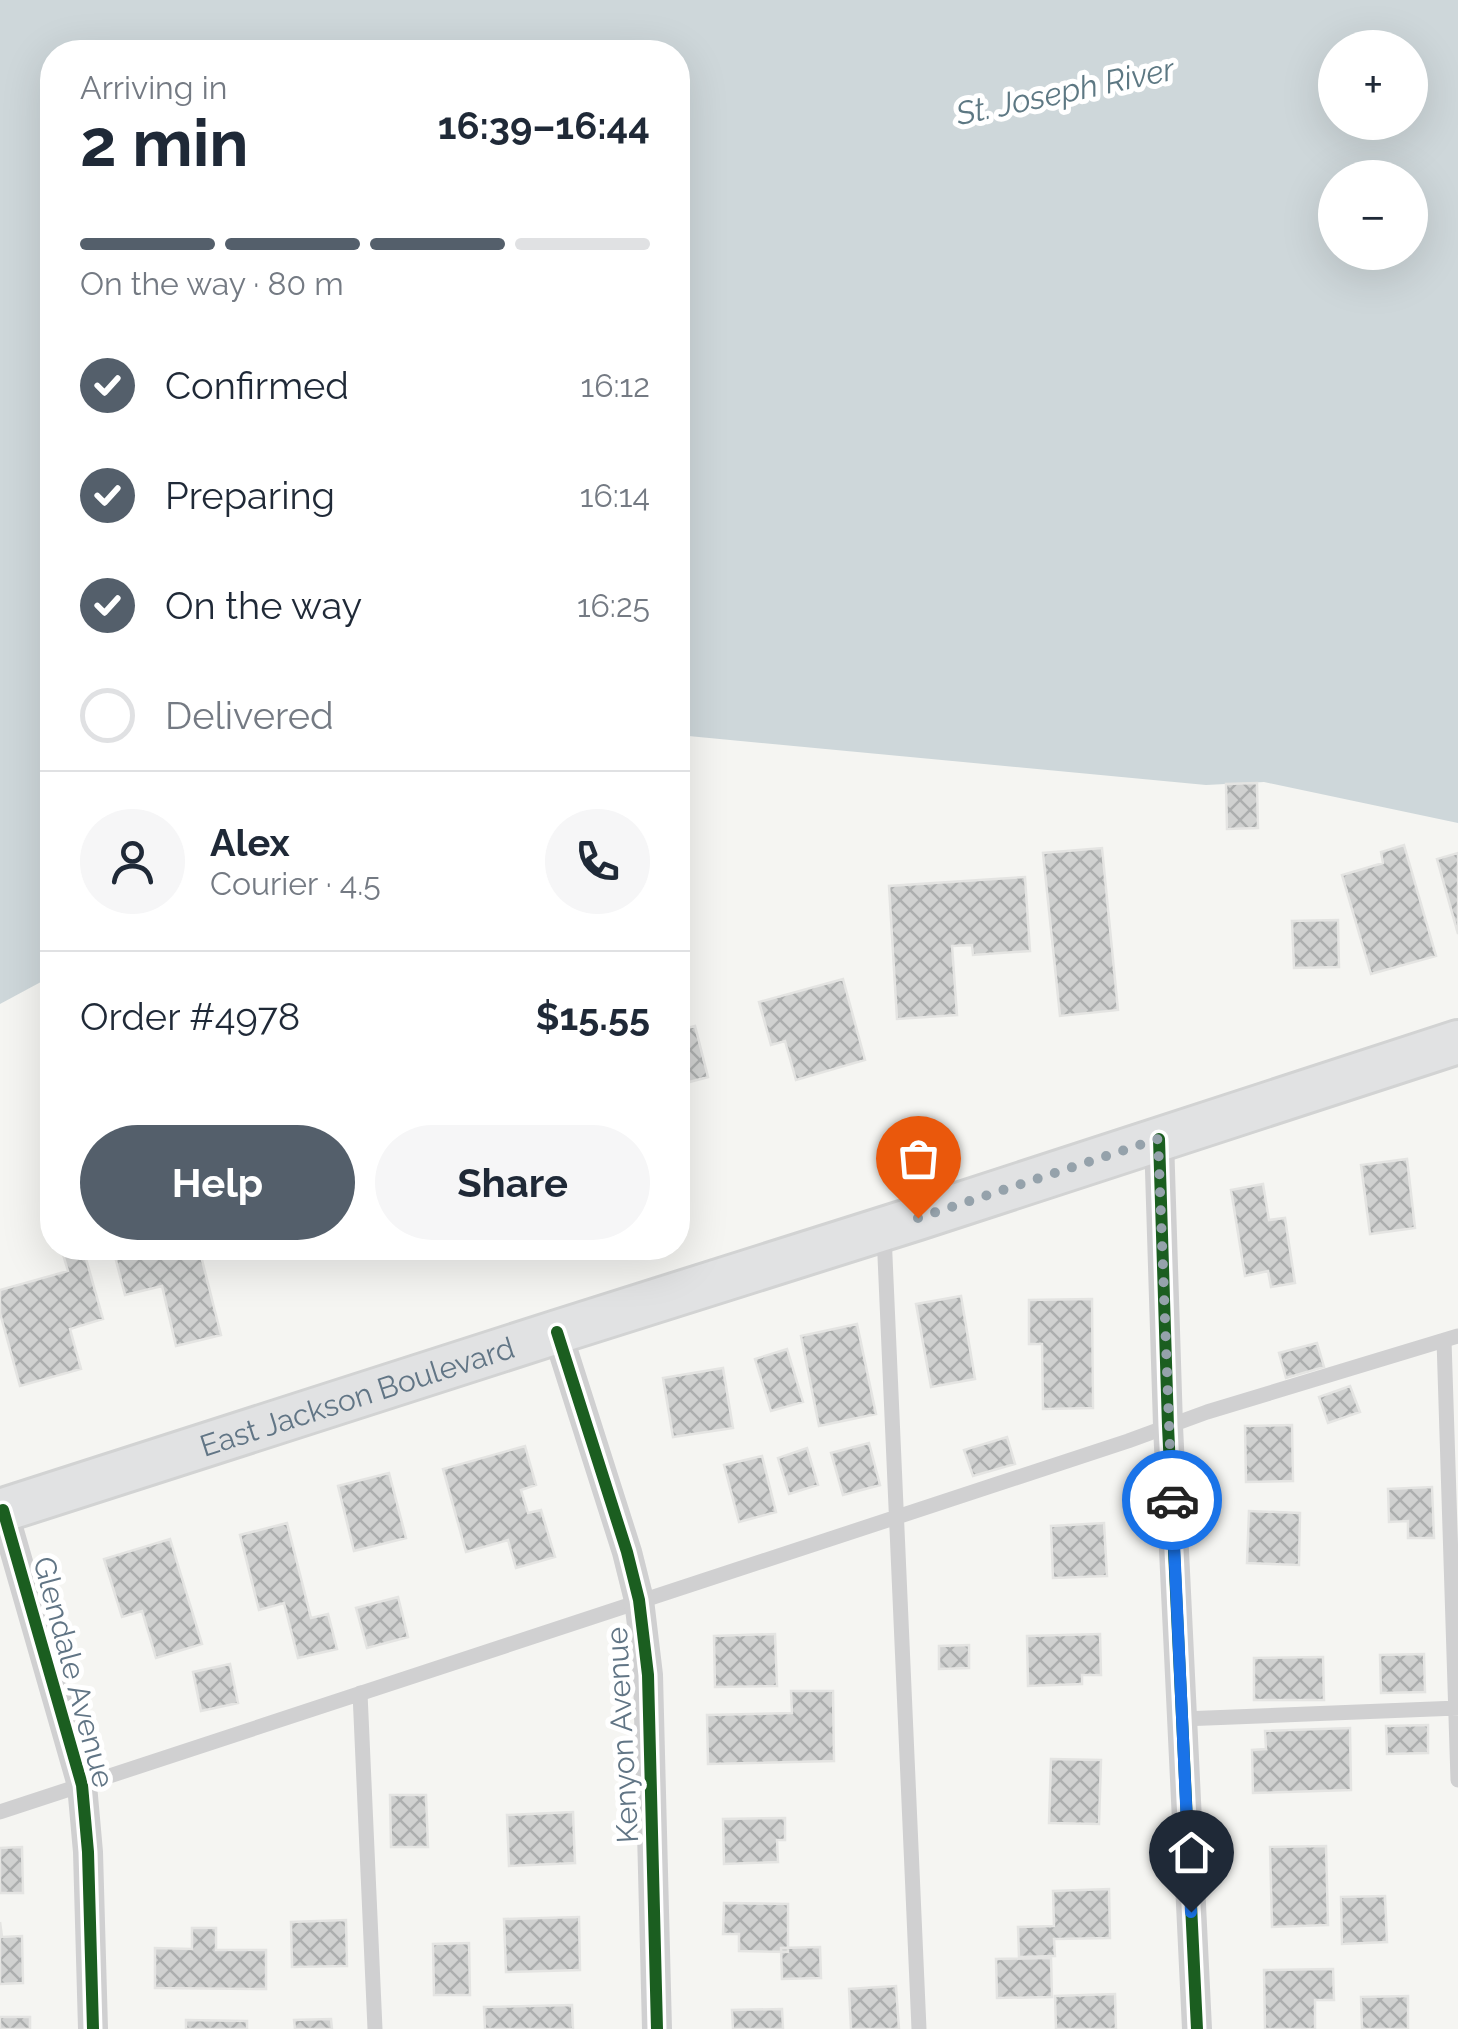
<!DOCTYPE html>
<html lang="en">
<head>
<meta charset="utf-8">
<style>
	:root { --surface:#fff; --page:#f6f6f7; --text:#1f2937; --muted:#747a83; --line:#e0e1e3; --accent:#545f6b }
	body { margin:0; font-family:Raleway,sans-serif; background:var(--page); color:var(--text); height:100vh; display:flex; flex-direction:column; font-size:38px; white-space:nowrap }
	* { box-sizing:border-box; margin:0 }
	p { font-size:32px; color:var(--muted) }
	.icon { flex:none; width:55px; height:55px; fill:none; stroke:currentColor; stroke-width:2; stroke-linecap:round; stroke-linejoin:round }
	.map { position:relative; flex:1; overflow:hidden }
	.drawer { position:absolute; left:40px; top:40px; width:650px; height:1220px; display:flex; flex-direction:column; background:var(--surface); border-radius:40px; box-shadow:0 10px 40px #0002 }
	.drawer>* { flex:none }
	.fabs { position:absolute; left:1318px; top:30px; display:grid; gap:20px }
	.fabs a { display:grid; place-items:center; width:110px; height:110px; border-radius:50%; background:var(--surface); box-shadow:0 10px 40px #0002; font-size:50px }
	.pin { position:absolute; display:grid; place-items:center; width:85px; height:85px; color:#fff; margin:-102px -42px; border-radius:50% 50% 50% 0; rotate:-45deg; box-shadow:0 0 10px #0007 }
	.pin .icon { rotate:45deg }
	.courier { position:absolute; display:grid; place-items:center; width:100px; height:100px; margin:-50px; border:8px solid #1a73e8; border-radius:50%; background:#fff; color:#222; box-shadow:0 2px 12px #0007 }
	.overview em { font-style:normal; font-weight:700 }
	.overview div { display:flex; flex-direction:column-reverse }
	.overview { display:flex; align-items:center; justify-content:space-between; height:170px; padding:0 40px }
	h1 { font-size:65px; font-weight:700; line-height:75px }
	.bar { display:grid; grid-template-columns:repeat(4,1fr); gap:15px 10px; align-content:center; height:120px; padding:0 40px }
	.bar i { height:12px; border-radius:8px; background:var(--line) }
	.bar .current { background:var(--accent) }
	.bar p { grid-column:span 4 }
	.line { display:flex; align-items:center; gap:25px; padding:0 40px; border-top:2px solid var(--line) }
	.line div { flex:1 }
	.round { display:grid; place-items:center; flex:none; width:105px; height:105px; border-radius:52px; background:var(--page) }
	ol { padding:0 40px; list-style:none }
	li { display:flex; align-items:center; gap:30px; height:110px }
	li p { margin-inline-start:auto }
	li .icon { padding:10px; border-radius:50%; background:var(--accent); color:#fff; stroke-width:4 }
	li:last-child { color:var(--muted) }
	li i { width:55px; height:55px; border:5px solid var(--line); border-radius:50% }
	.button { display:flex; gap:20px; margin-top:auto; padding:20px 40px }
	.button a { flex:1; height:115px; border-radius:60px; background:var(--accent); color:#fff; font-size:40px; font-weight:700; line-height:115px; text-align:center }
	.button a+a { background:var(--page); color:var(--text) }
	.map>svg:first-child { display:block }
</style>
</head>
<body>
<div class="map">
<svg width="1458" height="2029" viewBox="0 0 1458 2029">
	<defs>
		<pattern id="building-cross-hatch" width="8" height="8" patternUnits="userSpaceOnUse" patternTransform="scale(2.5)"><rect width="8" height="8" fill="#d0d1d0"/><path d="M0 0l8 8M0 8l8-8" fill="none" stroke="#acaeae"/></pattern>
	</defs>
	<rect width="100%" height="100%" fill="#f5f5f2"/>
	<path fill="#ced7da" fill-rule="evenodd" d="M0 0H1458V823L1264 782 1206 785 678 735V52H52V976L0 1004ZM1335 48H1410V122H1335ZM1335 178H1410V252H1335Z"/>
	<path fill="url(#building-cross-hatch)" stroke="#e4e4e2" stroke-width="2.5" d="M1257 783 1258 828 1227 829 1226 784Z
		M1404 845 1436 956 1371 974 1342 875 1383 863 1381 852Z
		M1102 848 1118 1010 1060 1016 1043 853Z
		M1458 853V934L1437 859Z
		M1025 877 1030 951 973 955 972 945 952 946 957 1015 897 1019 889 886Z
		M1338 920 1339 967 1294 968 1292 921Z
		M843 979 865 1060 796 1080 785 1041 771 1045 759 1002Z
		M695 1026 708 1077 678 1085V1030Z
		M1407 1159 1415 1228 1370 1234 1361 1165Z
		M1263 1184 1269 1220 1285 1218 1295 1283 1271 1287 1268 1271 1245 1276 1231 1190Z
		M61 1248H83L103 1319 70 1329 81 1369 20 1386 0 1313V1290L68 1271Z
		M119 1248H199L221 1335 176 1346 162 1286 125 1295 113 1249Z
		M961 1296 975 1379 931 1387 916 1304Z
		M1092 1299 1093 1408 1043 1409 1042 1344H1029V1300Z
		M857 1324 876 1414 819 1426 801 1336Z
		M1317 1343 1324 1367 1286 1378 1279 1353Z
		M787 1349 803 1402 771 1411 755 1359Z
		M723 1368 733 1428 673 1437 663 1378Z
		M1350 1386 1360 1412 1328 1423 1319 1397Z
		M1292 1425 1293 1481 1246 1482 1245 1426Z
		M1007 1437 1015 1464 973 1476 964 1450Z
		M869 1443 880 1485 843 1495 831 1453Z
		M525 1446 536 1485 521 1490 528 1513 541 1510 555 1557 516 1568 508 1540 466 1552 443 1469Z
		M807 1448 818 1485 789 1494 778 1458Z
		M762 1456 776 1512 739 1522 724 1465Z
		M389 1473 406 1538 354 1551 338 1486Z
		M1432 1487 1434 1538H1408V1521L1389 1522 1388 1489Z
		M1249 1511 1300 1513 1299 1565 1247 1563Z
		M287 1523 311 1618 328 1614 337 1649 298 1658 284 1603 259 1610 240 1535Z
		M1104 1523 1107 1576 1053 1578 1051 1526Z
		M170 1539 202 1644 156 1658 142 1611 122 1617 104 1559Z
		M398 1597 408 1637 367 1648 356 1608Z
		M775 1634 777 1686 715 1687 714 1636Z
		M1100 1634 1101 1675H1082V1684L1028 1686 1027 1636Z
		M969 1645V1668L939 1669V1646Z
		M1424 1654 1425 1692 1381 1693 1380 1655Z
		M1323 1657 1324 1700H1254V1658Z
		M230 1664 238 1703 201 1711 193 1672Z
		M791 1691H833L834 1761 708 1764 707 1715 792 1713Z
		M1428 1725V1753L1387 1754 1386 1726Z
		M1350 1728 1351 1790 1253 1793 1252 1750 1266 1749 1265 1731Z
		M1051 1759 1101 1760 1099 1824 1049 1823Z
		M390 1795H426L428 1847H391Z
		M573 1812 575 1863 509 1866 507 1815Z
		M785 1818V1840H777L778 1862 724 1864 723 1819Z
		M1326 1846 1328 1925 1272 1927 1270 1847Z
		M22 1847 23 1893H0V1848Z
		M1109 1889 1110 1938 1054 1939 1055 1956 1019 1957 1018 1927 1054 1926 1053 1891Z
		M1385 1896 1387 1942 1342 1944 1341 1897Z
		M724 1903 788 1904V1952L739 1951V1934H723Z
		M579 1917 580 1970 506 1972 504 1919Z
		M346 1920 347 1966 292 1967 291 1922Z
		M0 1922 2 1937 22 1936 23 1983 0 1984Z
		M192 1928H216V1950H266V1989L155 1988V1948L192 1949Z
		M469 1943 470 1995H434L433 1944Z
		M820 1947 821 1978 782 1979 781 1948Z
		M1051 1958 1052 1997 997 1998 996 1959Z
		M1333 1969 1334 2000H1315V2029H1265L1264 1970Z
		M896 1986 899 2029H851L849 1989Z
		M1115 1994 1116 2029H1056L1055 1996Z
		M1408 1996V2029H1362L1361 1997Z
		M572 2005 573 2029H485L484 2007Z
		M782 2009 783 2029H733L732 2010Z
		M0 2017H30V2029H0Z
		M331 2019 332 2029H295L294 2020Z
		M186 2020 247 2021V2029H186Z"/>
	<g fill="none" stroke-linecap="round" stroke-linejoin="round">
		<defs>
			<g id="secondary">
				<path id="s1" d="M0 1511 557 1332 918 1218 1458 1042"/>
			</g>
		</defs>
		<use href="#secondary" stroke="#d2d3d3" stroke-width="48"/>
		<path stroke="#d0d0d1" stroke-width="15" d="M884 1234 919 2029
			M1444 1340 1458 1780
			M360 1693 375 2029
			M1182 1719 1458 1708
			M0 1812 1128 1441 1207 1412 1458 1336"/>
		<path stroke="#d0d0d1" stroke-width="30" d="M1159 1139 1168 1426 1197 2029
			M557 1332 627 1552 639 1600 648 1675 657 2029
			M3 1510 82 1785 88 1852 93 2029"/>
		<use href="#secondary" stroke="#e1e2e3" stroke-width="42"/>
		<defs>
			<path id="cycleway" d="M1159 1139 1168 1426 1197 2029
				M557 1332 627 1552 639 1600 648 1675 657 2029
				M3 1510 82 1785 88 1852 93 2029"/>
		</defs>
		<use href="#cycleway" stroke="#fff" stroke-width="19"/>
		<use href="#cycleway" stroke="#1b5e20" stroke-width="12"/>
	</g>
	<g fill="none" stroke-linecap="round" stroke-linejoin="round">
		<path stroke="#95a2ab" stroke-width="10" stroke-dasharray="0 18" d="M918 1218 1158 1139 1172 1500"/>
		<path stroke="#1a73e8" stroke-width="12" d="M1172 1500 1191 1912"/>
	</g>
	<g text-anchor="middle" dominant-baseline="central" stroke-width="10" stroke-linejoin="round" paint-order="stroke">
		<g font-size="30" fill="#617585" stroke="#fff">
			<text stroke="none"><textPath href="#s1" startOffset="375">East Jackson Boulevard</textPath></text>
			<text transform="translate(74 1672) rotate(75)">Glendale Avenue</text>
			<text transform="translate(622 1735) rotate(-93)">Kenyon Avenue</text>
		</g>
		<g font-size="32" font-style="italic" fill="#5d7883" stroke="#fff">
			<text transform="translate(1065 91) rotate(-12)">St. Joseph River</text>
		</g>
	</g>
</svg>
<div class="fabs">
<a>+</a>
<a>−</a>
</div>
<div class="pin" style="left:918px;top:1218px;background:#ea580c"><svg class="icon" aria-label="bag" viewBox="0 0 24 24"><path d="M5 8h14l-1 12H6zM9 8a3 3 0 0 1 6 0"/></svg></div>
<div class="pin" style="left:1191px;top:1912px;background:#1f2937"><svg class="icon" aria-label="home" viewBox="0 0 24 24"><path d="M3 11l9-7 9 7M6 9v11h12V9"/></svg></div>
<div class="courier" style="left:1172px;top:1500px"><svg class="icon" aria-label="car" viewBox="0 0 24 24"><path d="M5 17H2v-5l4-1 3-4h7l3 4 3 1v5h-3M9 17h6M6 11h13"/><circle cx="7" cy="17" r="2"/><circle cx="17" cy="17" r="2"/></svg></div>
<section class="drawer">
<div class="overview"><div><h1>2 min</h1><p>Arriving in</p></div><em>16:39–16:44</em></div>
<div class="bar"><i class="current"></i><i class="current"></i><i class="current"></i><i></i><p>On the way · 80 m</p></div>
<ol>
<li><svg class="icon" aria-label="check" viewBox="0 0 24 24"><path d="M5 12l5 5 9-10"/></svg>Confirmed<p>16:12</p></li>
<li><svg class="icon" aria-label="check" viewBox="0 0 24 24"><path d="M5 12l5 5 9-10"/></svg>Preparing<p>16:14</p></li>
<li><svg class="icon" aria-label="check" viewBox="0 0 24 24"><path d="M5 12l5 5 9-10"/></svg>On the way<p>16:25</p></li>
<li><i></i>Delivered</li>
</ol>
<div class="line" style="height:180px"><a class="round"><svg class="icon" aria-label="person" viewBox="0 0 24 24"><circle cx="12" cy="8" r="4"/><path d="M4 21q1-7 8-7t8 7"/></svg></a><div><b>Alex</b><p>Courier · 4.5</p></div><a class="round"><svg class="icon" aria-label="phone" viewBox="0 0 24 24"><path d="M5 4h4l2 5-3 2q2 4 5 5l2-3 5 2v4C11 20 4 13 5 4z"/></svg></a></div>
<div class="line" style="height:130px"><div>Order #4978</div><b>$15.55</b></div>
<div class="button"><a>Help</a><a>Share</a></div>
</section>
</div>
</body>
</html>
